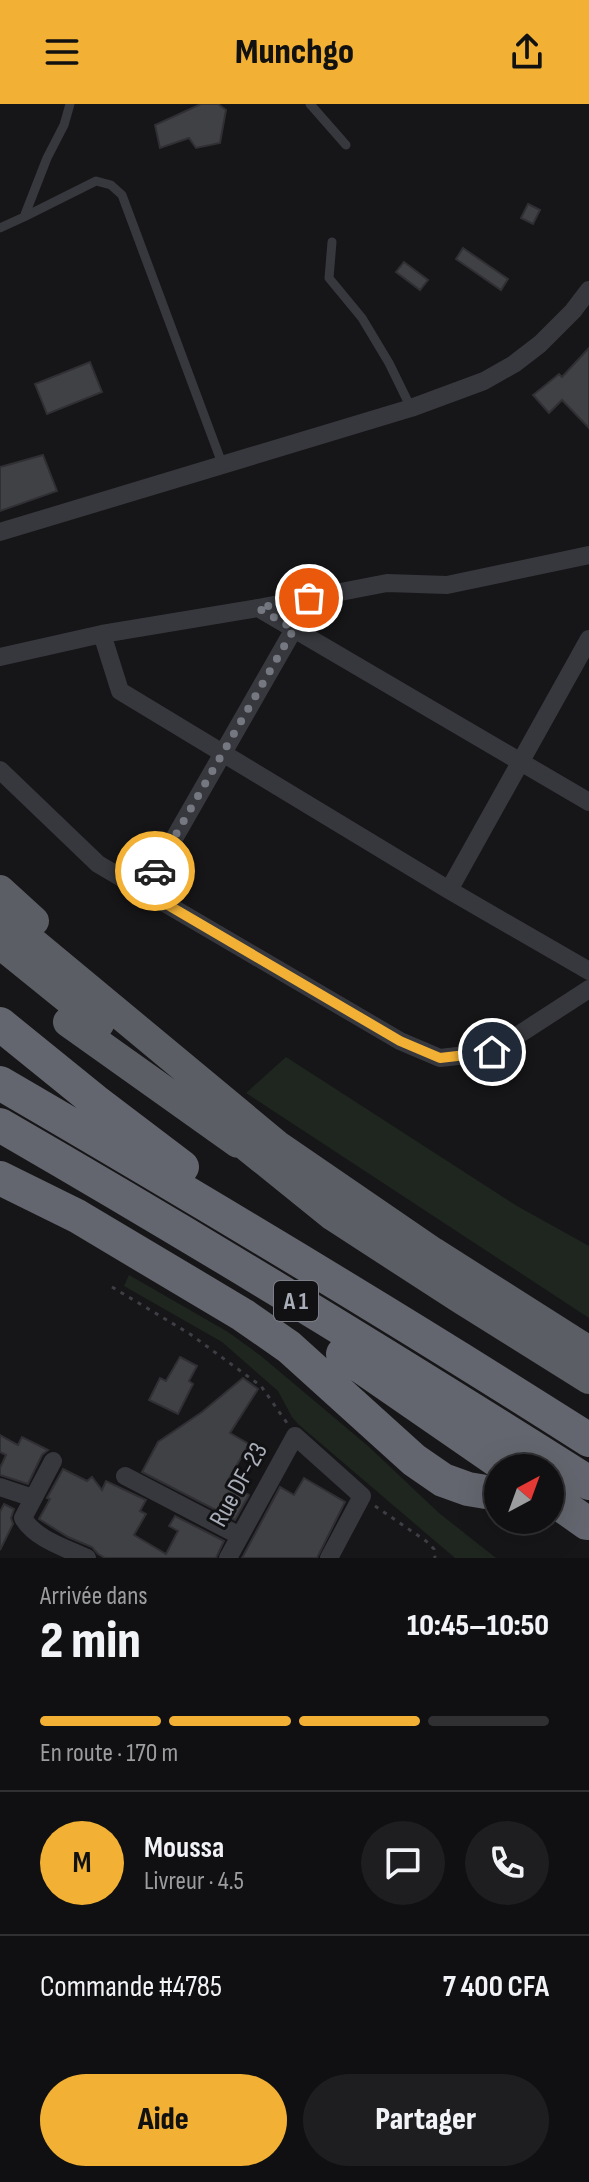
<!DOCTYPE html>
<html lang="fr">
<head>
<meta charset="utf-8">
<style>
	:root { --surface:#101012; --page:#1e1e20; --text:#f1f3f6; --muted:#9c9d9f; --line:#303032; --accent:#f2b134 }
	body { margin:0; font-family:"Sofia Sans Condensed",sans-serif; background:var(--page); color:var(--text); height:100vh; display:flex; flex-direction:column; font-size:30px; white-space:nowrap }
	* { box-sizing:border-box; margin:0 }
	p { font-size:26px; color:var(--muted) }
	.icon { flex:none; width:44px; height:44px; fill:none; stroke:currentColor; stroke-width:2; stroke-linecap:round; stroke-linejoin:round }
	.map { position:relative; height:1454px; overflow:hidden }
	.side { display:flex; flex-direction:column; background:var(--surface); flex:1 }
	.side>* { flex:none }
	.needle { width:52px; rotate:41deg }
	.buttons { position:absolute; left:484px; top:1350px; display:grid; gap:16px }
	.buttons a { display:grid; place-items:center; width:80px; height:80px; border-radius:50%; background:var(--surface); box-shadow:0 8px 32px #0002,0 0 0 2px var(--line); font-size:40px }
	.pin { position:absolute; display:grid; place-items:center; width:68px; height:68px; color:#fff; margin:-34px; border:4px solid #fff; border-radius:50%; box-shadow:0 2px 8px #0007 }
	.courier { position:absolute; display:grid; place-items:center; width:80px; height:80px; margin:-40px; border:6px solid #f2b134; border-radius:50%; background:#fff; color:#222; box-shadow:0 2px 10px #0007 }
	.head em { font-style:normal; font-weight:800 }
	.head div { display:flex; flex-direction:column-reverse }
	.head { display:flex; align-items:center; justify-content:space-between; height:136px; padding:0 40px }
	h1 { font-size:52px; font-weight:800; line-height:60px }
	.bar { display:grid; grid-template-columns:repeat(4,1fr); gap:12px 8px; align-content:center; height:96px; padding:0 40px }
	.bar i { height:10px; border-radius:6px; background:var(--line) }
	.bar .selected { background:var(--accent) }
	.bar p { grid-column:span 4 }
	.line { display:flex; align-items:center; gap:20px; padding:0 40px; border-top:2px solid var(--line) }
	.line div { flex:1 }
	.round { display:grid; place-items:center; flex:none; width:84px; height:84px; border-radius:42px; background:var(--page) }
	.button { display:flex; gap:16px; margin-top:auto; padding:16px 40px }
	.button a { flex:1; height:92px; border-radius:48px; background:var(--accent); color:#111; font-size:32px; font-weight:800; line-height:92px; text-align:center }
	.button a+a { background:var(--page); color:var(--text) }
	header { display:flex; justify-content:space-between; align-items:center; height:104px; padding:0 40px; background:var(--accent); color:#111; font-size:36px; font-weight:800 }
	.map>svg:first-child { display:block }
</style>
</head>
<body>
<header><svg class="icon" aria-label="menu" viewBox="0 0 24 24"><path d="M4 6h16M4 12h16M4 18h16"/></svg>Munchgo<svg class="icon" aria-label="share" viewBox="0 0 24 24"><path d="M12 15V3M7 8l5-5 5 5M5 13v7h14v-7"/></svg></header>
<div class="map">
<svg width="589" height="1454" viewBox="0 0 589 1454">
	<rect width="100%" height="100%" fill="#161618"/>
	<path fill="#1e261f" d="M286 953 517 1102 589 1142V1214L246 989Z
		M129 1171 228 1228 261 1252 368 1342 439 1409 496 1454H455L298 1320 292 1313 278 1287 222 1238 124 1182Z"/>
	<path fill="#404145" stroke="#303034" stroke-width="2" d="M201 0H218L226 6 220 39 196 44 189 34 160 44 155 21Z
		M528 100 540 106 533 120 521 114Z
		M463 144 508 175 501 186 456 155Z
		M404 158 428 176 420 186 396 168Z
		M589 244V324L562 296 549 309 533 291 559 270 562 273Z
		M90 258 102 288 47 310 35 280Z
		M43 351 57 387 0 407V363Z
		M180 1253 197 1262 189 1277 193 1280 178 1310 149 1296 160 1274 166 1277Z
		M243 1274 258 1285 230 1329 249 1340 227 1378 249 1391 235 1416 142 1368 158 1338 202 1308Z
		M0 1331 18 1341 22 1333 48 1346 42 1351 28 1380 0 1371V1364L6 1351 0 1348Z
		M63 1365 87 1377 92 1373 102 1386 106 1377 146 1396 140 1407 146 1410 134 1431 166 1450 178 1427 169 1422 175 1412 224 1437 216 1454H105L98 1450 92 1443 68 1433 39 1415 50 1395 47 1394Z
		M304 1374 345 1398 317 1454H242L280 1383 294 1391Z
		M4 1400 14 1405 11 1414 13 1420 0 1446V1408Z"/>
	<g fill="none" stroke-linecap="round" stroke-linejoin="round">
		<path stroke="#3d3f44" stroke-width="3" stroke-dasharray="4 6" stroke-linecap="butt" d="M112 1183 190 1230 261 1282 287 1319
			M375 1402 426 1437 434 1445 435 1454"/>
		<path stroke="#37383d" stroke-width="9" d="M310 0 346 41
			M24 113 96 77 111 81 122 91 223 362
			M0 124 24 113 47 54 64 21 70 0
			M332 138 329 174 362 214 389 259 411 304"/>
		<path stroke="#37383d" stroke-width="18" d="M0 428 411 304 484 277 514 260 540 240 573 207 589 186
			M258 504 589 698
			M102 530 120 587 449 786 589 867
			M0 553 102 530 258 504 387 479 447 481 589 451
			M0 666 98 760 400 937 440 954 492 948 589 885
			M449 786 589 535
			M144 787 294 525
			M53 1357 23 1414C35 1435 66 1444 87 1454
			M125 1372 240 1432
			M0 1383 33 1394
			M228 1454 295 1332 362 1392 329 1454"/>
		<path stroke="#5b5e65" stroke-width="30" d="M0 786 34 817
			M0 811 277 1041 433 1148 589 1247
			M0 840 99 920
			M68 918 238 1039
			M225 1025 333 1112 461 1195 589 1275"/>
		<path stroke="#63666e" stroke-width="34" d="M0 920 95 997 182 1063
			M0 979C199 1095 395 1212 589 1336
			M0 1021C199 1136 395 1256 589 1379
			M0 1074 77 1112 243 1211 289 1243 414 1356 443 1376 468 1385 498 1390
			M343 1250 508 1364
			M550 1393 587 1419"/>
	</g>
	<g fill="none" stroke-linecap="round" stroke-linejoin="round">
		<path stroke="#757880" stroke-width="8" stroke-dasharray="0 14.4" d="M155 767 294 525 258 504 309 494"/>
		<path stroke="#f2b134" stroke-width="10" d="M155 767 144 787 400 937 440 954 492 948"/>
	</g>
	<g text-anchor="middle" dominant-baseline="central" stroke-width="6" stroke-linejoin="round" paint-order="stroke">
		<rect fill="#111113" stroke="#7b7e86" stroke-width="2" x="274" y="1177" width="44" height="40" rx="6"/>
		<g font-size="24" font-weight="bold" fill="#a8adb8">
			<text x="296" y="1197">A 1</text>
		</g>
		<g font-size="26" fill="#a8adb8" stroke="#111113">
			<text transform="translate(239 1381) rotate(-61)">Rue DF-23</text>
		</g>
	</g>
</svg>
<div class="buttons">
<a><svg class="needle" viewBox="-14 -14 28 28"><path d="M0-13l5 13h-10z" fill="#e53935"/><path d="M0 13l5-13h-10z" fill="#9c9d9f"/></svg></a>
</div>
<div class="pin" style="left:309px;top:494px;background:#ea580c"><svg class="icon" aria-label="bag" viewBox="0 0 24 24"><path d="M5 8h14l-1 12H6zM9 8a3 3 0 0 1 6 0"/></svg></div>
<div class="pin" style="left:492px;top:948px;background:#1f2937"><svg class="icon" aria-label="home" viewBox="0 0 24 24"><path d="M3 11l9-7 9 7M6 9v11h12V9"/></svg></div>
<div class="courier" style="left:155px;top:767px"><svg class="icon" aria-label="car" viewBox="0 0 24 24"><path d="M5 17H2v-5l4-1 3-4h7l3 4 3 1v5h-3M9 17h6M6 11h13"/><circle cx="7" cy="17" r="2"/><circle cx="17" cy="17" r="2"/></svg></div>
</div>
<section class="side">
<div class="head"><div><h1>2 min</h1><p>Arrivée dans</p></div><em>10:45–10:50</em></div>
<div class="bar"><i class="selected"></i><i class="selected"></i><i class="selected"></i><i></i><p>En route · 170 m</p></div>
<div class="line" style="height:144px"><b class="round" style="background:var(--accent);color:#111">M</b><div><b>Moussa</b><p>Livreur · 4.5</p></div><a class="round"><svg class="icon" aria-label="chat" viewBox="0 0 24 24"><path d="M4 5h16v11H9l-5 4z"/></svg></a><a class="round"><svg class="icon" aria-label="phone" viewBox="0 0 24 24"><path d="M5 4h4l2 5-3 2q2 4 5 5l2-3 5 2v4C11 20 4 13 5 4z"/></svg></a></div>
<div class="line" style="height:104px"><div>Commande #4785</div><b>7 400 CFA</b></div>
<div class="button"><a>Aide</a><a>Partager</a></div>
</section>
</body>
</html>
